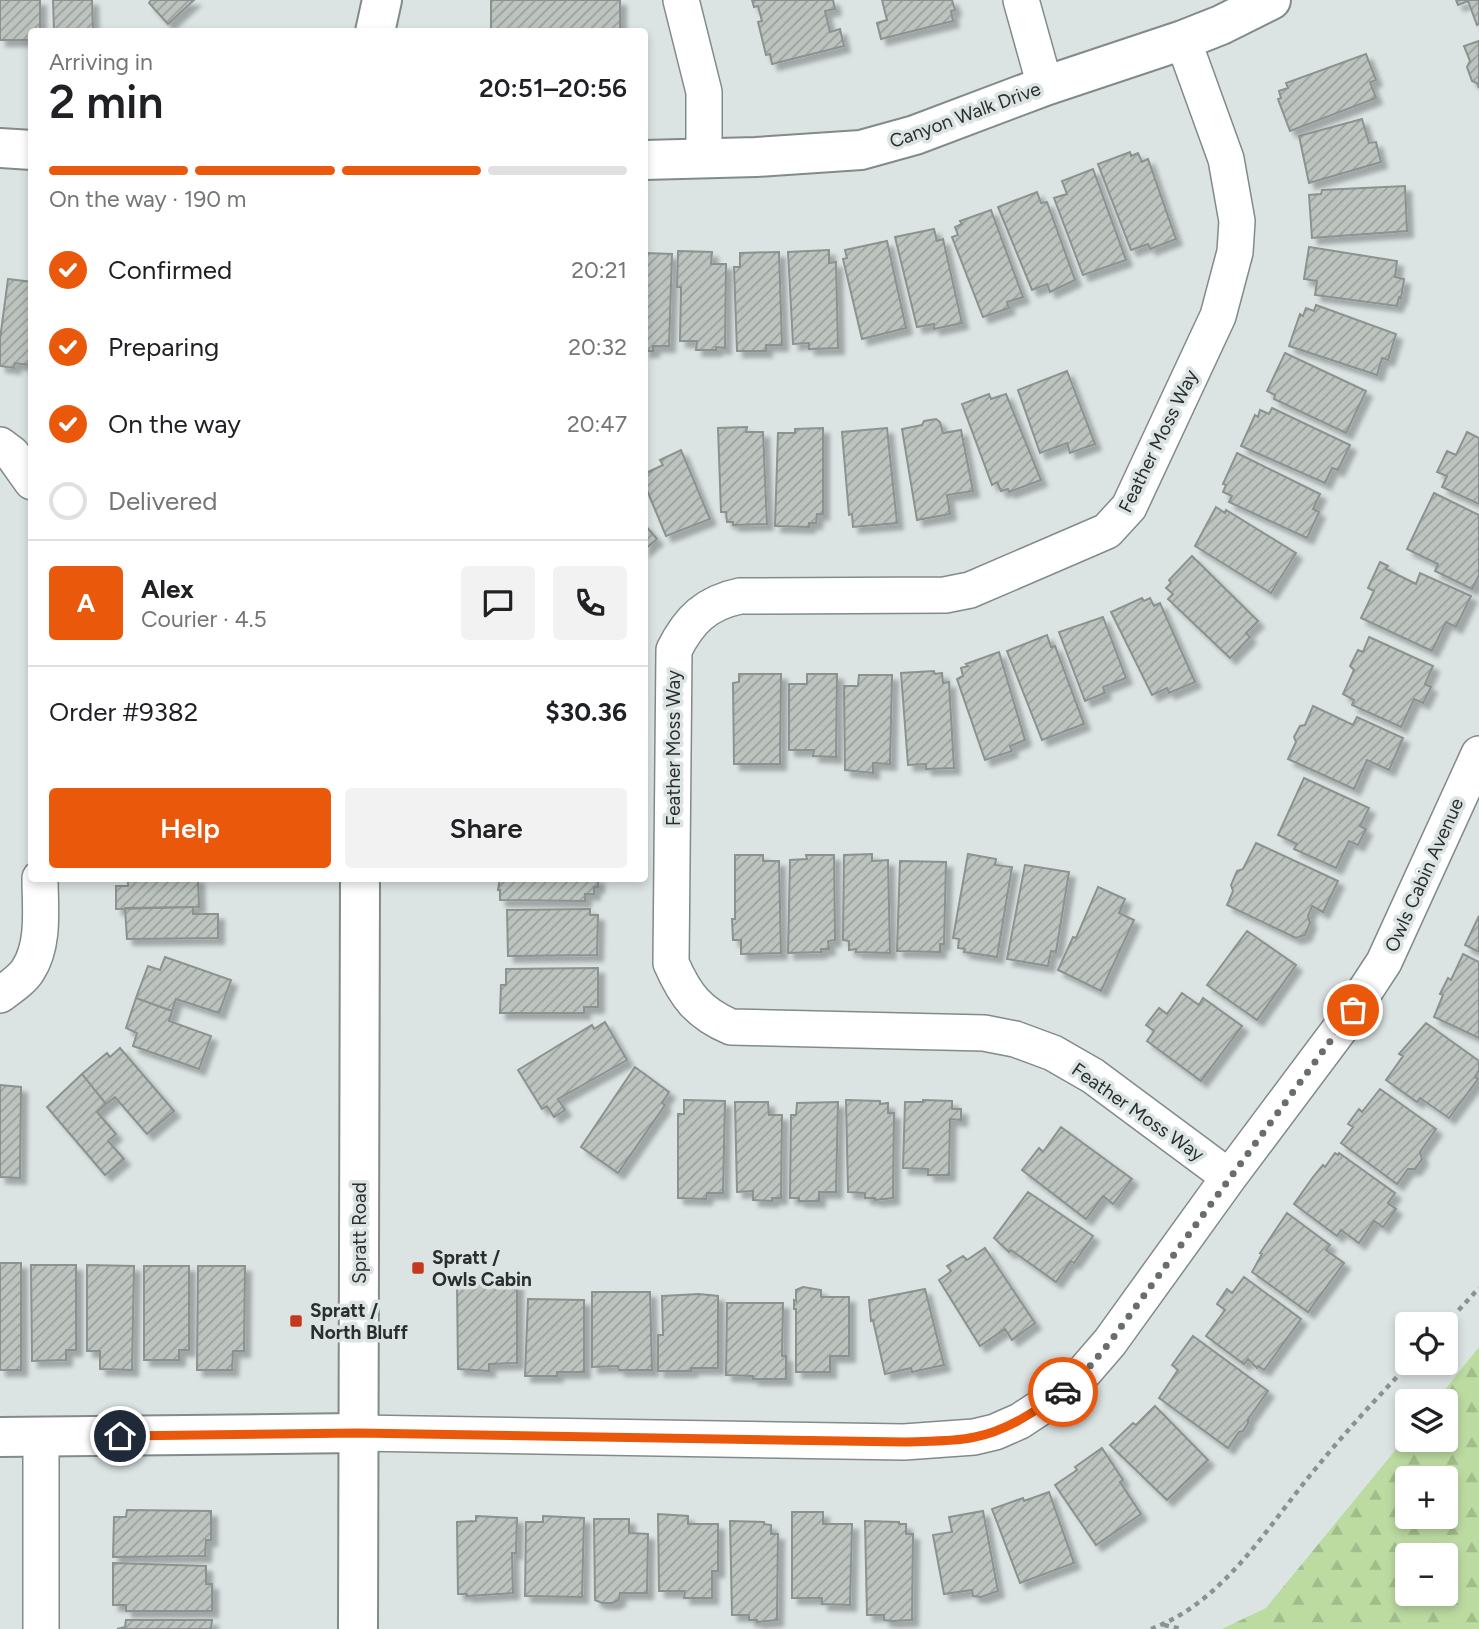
<!DOCTYPE html>
<html lang="en">
<head>
<meta charset="utf-8">
<style>
	:root { --surface:#fff; --page:#f2f2f2; --text:#202124; --muted:#757577; --line:#e0e0e0; --accent:#ea580c }
	body { margin:0; font-family:Figtree,sans-serif; background:var(--page); color:var(--text); height:100vh; display:flex; flex-direction:column; font-size:26px; white-space:nowrap }
	* { box-sizing:border-box; margin:0 }
	p { font-size:23px; color:var(--muted) }
	.icon { flex:none; width:38px; height:38px; fill:none; stroke:currentColor; stroke-width:2; stroke-linecap:round; stroke-linejoin:round }
	.map { position:relative; flex:1; overflow:hidden }
	.sheet { position:absolute; left:28px; top:28px; width:620px; height:854px; display:flex; flex-direction:column; background:var(--surface); border-radius:7px; box-shadow:0 4px 10px #0003 }
	.sheet>* { flex:none }
	.buttons { position:absolute; left:1395px; top:1312px; display:grid; gap:14px }
	.buttons a { display:grid; place-items:center; width:63px; height:63px; border-radius:7px; background:var(--surface); box-shadow:0 4px 10px #0003; font-size:35px }
	.pin { position:absolute; display:grid; place-items:center; width:60px; height:60px; color:#fff; margin:-30px; border:4px solid #fff; border-radius:50%; box-shadow:0 2px 7px #0007 }
	.courier { position:absolute; display:grid; place-items:center; width:70px; height:70px; margin:-35px; border:5px solid #ea580c; border-radius:50%; background:#fff; color:#222; box-shadow:0 2px 9px #0007 }
	.overview em { font-style:normal; font-weight:600 }
	.overview div { display:flex; flex-direction:column-reverse }
	.overview { display:flex; align-items:center; justify-content:space-between; height:119px; padding:0 21px }
	h1 { font-size:46px; font-weight:600; line-height:52px }
	.bar { display:grid; grid-template-columns:repeat(4,1fr); gap:10px 7px; align-content:center; height:84px; padding:0 21px }
	.bar i { height:9px; border-radius:5px; background:var(--line) }
	.bar .current { background:var(--accent) }
	.bar p { grid-column:span 4 }
	.line { display:flex; align-items:center; gap:18px; padding:0 21px; border-top:2px solid var(--line) }
	.line div { flex:1 }
	.round { display:grid; place-items:center; flex:none; width:74px; height:74px; border-radius:7px; background:var(--page) }
	ol { padding:0 21px; list-style:none }
	li { display:flex; align-items:center; gap:21px; height:77px }
	li p { margin-inline-start:auto }
	li .icon { padding:7px; border-radius:50%; background:var(--accent); color:#fff; stroke-width:4 }
	li:last-child { color:var(--muted) }
	li i { width:38px; height:38px; border:4px solid var(--line); border-radius:50% }
	.cta { display:flex; gap:14px; margin-top:auto; padding:14px 21px }
	.cta a { flex:1; height:80px; border-radius:7px; background:var(--accent); color:#fff; font-size:28px; font-weight:600; line-height:80px; text-align:center }
	.cta a+a { background:var(--page); color:var(--text) }
	.map>svg:first-child { display:block }
</style>
</head>
<body>
<div class="map">
<svg width="1479" height="1629" viewBox="0 0 1479 1629">
	<defs>
		<pattern id="forest-firs" width="22" height="20" patternUnits="userSpaceOnUse" patternTransform="scale(1.75)"><rect width="22" height="20" fill="#bcdba1"/><path d="M5 1l3.5 6h-7zM16 11l3.5 6h-7z" fill="#a2bc8b"/></pattern>
		<pattern id="building-hatch" width="6" height="6" patternUnits="userSpaceOnUse" patternTransform="scale(1.75)"><rect width="6" height="6" fill="#bdc4c0"/><path d="M-1 1l2-2M0 6l6-6M5 7l2-2" fill="none" stroke="#9aa09c"/></pattern>
		<filter id="shadow"><feDropShadow dx="6" dy="6" stdDeviation="2" flood-color="#0004"/></filter>
	</defs>
	<rect width="100%" height="100%" fill="#dbe3e3"/>
	<path fill="url(#forest-firs)" fill-rule="evenodd" d="M1479 1347V1629H1222L1266 1608 1407 1436V1440H1446V1402H1435ZM1407 1479H1446V1517H1407ZM1407 1556H1446V1594H1407Z"/>
	<path fill="url(#building-hatch)" stroke="#8c928f" stroke-width="2" filter="url(#shadow)" d="M0 0H40V32H32V40H0Z
		M53 0H92L93 31 54 32Z
		M151 0H194L168 24 149 3Z
		M491 0H620V32H491Z
		M752 0H833L835 9 825 11 830 32 840 29 844 46 772 64 770 54 766 55 758 22 762 21 758 6 754 7Z
		M882 0H952L955 10 951 11 953 21 881 39 877 23 887 20Z
		M1456 0H1479V24L1477 25 1468 1 1458 5Z
		M1479 41V88L1477 83 1472 81 1467 67 1470 61 1464 46Z
		M1366 54 1376 80 1370 82 1376 98 1290 131 1278 99 1281 98 1279 91 1288 88 1286 83Z
		M1362 119 1369 143 1376 142 1381 162 1309 183 1299 136Z
		M1130 152 1131 156 1138 153 1142 162 1148 159 1176 239 1150 249 1148 244 1131 250 1098 164Z
		M1093 169 1126 260 1083 275 1054 198 1067 194 1062 181Z
		M1405 186 1407 231 1312 238 1309 195 1321 194 1322 190Z
		M1037 192 1041 203 1047 202 1075 280 1050 292 1047 284 1032 290 998 207Z
		M991 210 1023 297 1007 302 1009 308 983 317 952 237 958 235 955 227 962 224 960 221Z
		M934 229 937 241 943 239 962 323 934 329V324L917 327 895 237Z
		M887 241 906 328 862 339 843 259 847 258 845 250Z
		M1309 247 1397 261 1395 277 1404 279 1401 298 1399 297 1397 306 1315 295 1317 281 1304 279Z
		M829 250V263L836 262 838 348 809 349V343L793 344 788 252Z
		M678 251 712 252 711 264H726L725 348 716 347V350H696L697 341H680L681 287H677Z
		M779 252 782 345H766V351H737L734 267H740V253Z
		M644 253 672 254 669 346H653V351H644Z
		M8 279 32 282 30 365 15 363 14 368 0 366V339Z
		M1316 305 1396 334 1388 360 1382 358 1377 375 1289 346 1300 314 1303 316 1306 308 1314 311Z
		M1285 353 1366 391 1346 433 1274 399 1275 395 1267 391Z
		M1067 371 1095 444 1070 453 1067 443 1040 453 1018 390Z
		M989 394 991 399 1006 394 1041 480 1009 492 1008 489 1001 491 997 482 992 485 962 404Z
		M1272 408 1350 445 1338 470 1332 468 1325 483 1241 446 1255 415 1258 417 1260 410 1269 414Z
		M936 419 940 422 943 433 961 430 973 491 947 495 950 514 917 520 902 429 922 425 924 421Z
		M747 427 746 432H763L767 524 733 525V522H727L726 512H721L718 428Z
		M823 428V514H817L816 523H809V527L775 526 778 433H795V429Z
		M887 428 897 523 853 527 852 514 849 515 842 432Z
		M1467 432 1479 438V504L1442 487 1447 476 1437 472 1447 451 1456 455Z
		M681 450 710 519 666 536 644 483V474L663 465 660 460Z
		M1237 453 1320 494 1313 509 1319 512 1307 538 1229 502 1232 496 1223 492 1226 485 1223 484Z
		M1434 493 1479 515V575L1472 589 1435 571 1438 564 1407 549Z
		M1216 507 1225 513 1226 510 1296 553 1271 593 1195 546Z
		M644 524 657 539 644 550Z
		M1192 556 1258 621 1246 633 1250 637 1230 658 1168 599 1173 594 1166 588 1171 583 1169 580Z
		M1380 562 1388 566 1386 569 1416 584 1420 573 1471 596 1456 627 1446 622 1432 651 1361 618 1374 591 1368 588Z
		M1142 598 1144 601 1150 598 1154 606 1160 603 1195 682 1169 693 1167 688 1152 695 1111 612Z
		M1103 617 1126 678 1103 687 1105 693 1085 701 1059 632Z
		M1047 635 1051 647 1055 646 1084 724 1042 740 1007 651Z
		M1369 637 1433 666 1425 684 1431 687 1423 703 1414 699 1401 727 1352 705 1354 700 1343 694 1354 670 1350 666 1358 650 1363 652Z
		M999 652 1025 740 1010 746 1012 751 985 760 957 679 963 676 961 668 968 666 966 664Z
		M934 671 935 674 942 673 943 683 949 682 954 768 926 769V764L908 765 901 673Z
		M739 674H781L780 764H734L733 683 739 682Z
		M807 674H837L836 757 813 756 814 750H789V684H807Z
		M859 675H892L890 764 873 763V773L845 770 844 686H858Z
		M1313 706 1353 725 1357 717 1403 738 1389 770 1367 760 1354 789 1288 759 1296 742 1294 737 1300 726 1305 725Z
		M1304 778 1369 808 1360 826 1366 829 1358 845 1349 841 1336 868 1294 849 1297 844 1278 835Z
		M1256 843 1338 881 1323 912 1312 906 1308 916 1310 923 1305 935 1296 938 1227 905 1233 891 1231 885 1237 871 1243 869Z
		M872 854V861L888 860 890 953 856 952V949L849 950V941L843 940 844 855Z
		M968 854 996 859 995 865 1012 867 997 957 964 952 965 949 958 948 959 939 953 938Z
		M735 855H763V861H779L781 953 741 954V940H733L732 919H735Z
		M806 855H834L835 940 828 941 829 949H821V952L788 953 790 860 807 859Z
		M900 861 946 862 944 944H940V952L897 951Z
		M1025 865 1069 872 1056 952 1051 951 1048 966 1007 959Z
		M128 878H198L199 907 116 909V886H128Z
		M500 878H598V887H594V894H585V901L500 900V890H498Z
		M1098 887 1125 899 1119 913 1134 920 1101 991 1058 970 1073 937 1076 938Z
		M193 907V914H218V938L127 939 125 908Z
		M590 909V915H598L597 955 508 956 507 910Z
		M1479 916V952L1465 945Z
		M1247 931 1296 965 1257 1020 1207 985Z
		M1463 954 1479 962V1038L1434 1017 1443 995 1440 994 1448 978 1451 980Z
		M165 957 231 980 219 1013 176 999 172 1011 136 998 148 966 160 970Z
		M598 968V1007H584V1013H500L501 985H506V969Z
		M1182 993 1199 1005 1203 998 1242 1026 1201 1081 1147 1041 1154 1031 1146 1025 1159 1008 1167 1014Z
		M136 998 172 1011 169 1021 211 1036 199 1069 133 1046 137 1033 126 1028Z
		M605 1022 627 1060 558 1099 565 1110 554 1117 547 1106 542 1109 518 1070 592 1025 594 1029Z
		M1426 1023 1479 1061V1070L1475 1077 1478 1079 1449 1118 1420 1098 1417 1102 1386 1080 1403 1056 1399 1054Z
		M120 1048 174 1111 147 1134 115 1097 106 1104 82 1074 107 1053 110 1057Z
		M635 1067 669 1092 662 1103 665 1105 618 1173 581 1147Z
		M82 1074 106 1104 97 1112 116 1134 108 1141 124 1159 105 1175 47 1107Z
		M0 1085 21 1087 20 1178 0 1177Z
		M1380 1089 1436 1129 1420 1152 1422 1159 1415 1169H1408L1397 1184 1341 1143 1353 1127 1348 1124 1359 1109 1362 1112Z
		M684 1100 725 1101 723 1193H707L706 1199 678 1198V1114H684Z
		M846 1100 880 1101V1104L888 1103V1113H894L893 1198 875 1200V1198H865V1193L848 1192Z
		M923 1100 952 1101V1109H961V1120L950 1119 949 1175H928V1169L903 1168 905 1102H923Z
		M735 1102H768L769 1115H782L781 1198H772V1201L753 1200V1191L737 1192Z
		M838 1102 836 1192H819V1201H799V1198H790L791 1115H796L797 1103Z
		M1061 1127 1132 1179 1113 1204 1103 1196 1086 1219 1022 1170 1039 1148 1043 1152Z
		M1335 1153 1338 1155 1339 1153 1395 1193 1388 1203 1396 1209 1383 1227 1374 1221 1359 1243 1341 1230 1337 1236 1294 1204 1313 1177 1323 1165 1325 1167Z
		M1028 1192 1093 1236 1074 1263 1071 1261 1056 1282 1011 1250 1009 1252 994 1238Z
		M1287 1213 1330 1245 1326 1250 1344 1263 1308 1312 1252 1272 1262 1254 1260 1253Z
		M985 1248 1035 1323 1012 1340 1005 1329 980 1346 939 1280 949 1273 951 1271 947 1266 963 1256 967 1260Z
		M0 1263H21V1370H0Z
		M31 1265H76V1350H66V1360L32 1361Z
		M87 1265 134 1266 132 1370 100 1369V1351H87Z
		M144 1266H189V1350H179V1360H144Z
		M198 1266H245L244 1351H233L232 1370H197Z
		M1244 1277 1301 1319 1264 1370 1258 1366 1257 1368 1248 1359 1244 1364 1206 1336 1225 1310 1217 1304 1227 1289 1232 1293Z
		M517 1283V1363L489 1364V1371L458 1369 457 1284Z
		M803 1287 821 1290V1297H849V1356H830V1372H796V1309H794V1300L796 1301V1290Z
		M925 1289 944 1365 912 1372 911 1368 885 1374 873 1320 871 1321 869 1300Z
		M592 1292H650L652 1370H619L618 1366 592 1367Z
		M699 1294 718 1296V1368H691V1371H658V1335H663L662 1296Z
		M528 1299 584 1300V1372H557V1376H525Z
		M727 1303H783L782 1356H786V1379H753V1376L726 1375Z
		M1193 1336 1268 1391 1248 1419V1423L1243 1431 1239 1432 1228 1448 1159 1398 1178 1370 1172 1365Z
		M1155 1406 1208 1460 1167 1500 1110 1445 1133 1423 1136 1425Z
		M1102 1448 1123 1480 1120 1482 1141 1514 1096 1545 1055 1485 1077 1470 1075 1467Z
		M1049 1492 1074 1563 1020 1583 992 1509 1023 1498 1024 1501Z
		M127 1510 211 1511V1540H206L205 1556 113 1557 114 1517H126Z
		M983 1511 998 1591 981 1597 973 1596 972 1590 944 1594 933 1535 952 1532 949 1517Z
		M792 1512H823V1524H852L850 1605 822 1604V1598H792Z
		M658 1514 688 1516V1524H718V1571H712V1598H684L685 1591H659Z
		M476 1516 517 1518 516 1553H512L513 1593 467 1596V1594H458L457 1522 476 1521Z
		M543 1516 584 1518 582 1597 525 1596 526 1522H543Z
		M594 1519H629V1533L648 1534 647 1593H620L619 1600 613 1603H602L595 1600Z
		M730 1521 764 1522V1524L771 1525V1534H778L777 1620 757 1622V1620H749V1615H732Z
		M865 1521 899 1522V1524H906V1534H913L912 1620 892 1621 884 1620V1615H867Z
		M113 1563 206 1566V1584H212V1611H126V1605H113Z
		M126 1620H212L211 1629H117L125 1627Z"/>
	<g fill="none" stroke-linecap="round" stroke-linejoin="round">
		<defs>
			<path id="street" d="M681 0 704 92V159
				M1021 0 1045 86
				M1183 40 1226 159 1237 221 1235 252 1218 316 1129 507 1107 531 970 590 945 595 740 596C706 603 689 620 674 650L671 963C685 995 698 1013 731 1027L984 1033 1015 1039 1053 1053 1093 1076 1229 1177
				M0 445 12 454 32 482
				M0 995C9 988 22 980 28 970 45 944 40 907 40 878
				M358 1433 904 1442 974 1437 995 1432 1020 1421 1064 1392 1085 1371 1110 1342 1229 1177 1342 1026 1384 962 1479 754
				M41 1629V1437"/>
			<path id="secondary" d="M375 32 382 0
				M0 148 32 150
				M644 160 756 157 861 150 915 135 1045 86 1183 40 1221 25 1271 0
				M0 1437 358 1433
				M358 1629 360 878"/>
		</defs>
		<use href="#street" stroke="#828a8a" stroke-width="38"/>
		<use href="#secondary" stroke="#828a8a" stroke-width="42"/>
		<path stroke="#8c9191" stroke-width="4.5" stroke-dasharray="5 5" stroke-linecap="butt" d="M1445 1325 1479 1288
			M1164 1625 1181 1629
			M1151 1629C1226 1601 1268 1525 1317 1467 1346 1431 1378 1397 1410 1363"/>
		<use href="#street" stroke="#fff" stroke-width="35"/>
		<use href="#secondary" stroke="#fff" stroke-width="38"/>
	</g>
	<g fill="none" stroke-linecap="round" stroke-linejoin="round">
		<path stroke="#696d6d" stroke-width="7" stroke-dasharray="0 12.6" d="M1063 1392 1086 1371 1110 1342 1353 1010"/>
		<path stroke="#ea580c" stroke-width="9" d="M120 1436 358 1433 904 1442C927 1441 953 1442 975 1437 1009 1430 1035 1411 1063 1392"/>
	</g>
	<g fill="#c4391e" stroke="#dbe3e3" stroke-width="2.5">
		<rect x="411" y="1261" width="14" height="14" rx="3.5"/>
		<rect x="289" y="1314" width="14" height="14" rx="3.5"/>
	</g>
	<g text-anchor="middle" dominant-baseline="central" stroke-width="7" stroke-linejoin="round" paint-order="stroke">
		<g font-size="19" fill="#2b2e2e" stroke="#dbe3e3">
			<text transform="translate(965 115) rotate(-20)">Canyon Walk Drive</text>
			<text transform="translate(1158 441) rotate(-64)">Feather Moss Way</text>
			<text transform="translate(673 748) rotate(-90)">Feather Moss Way</text>
			<text transform="translate(1424 875) rotate(-66)">Owls Cabin Avenue</text>
			<text transform="translate(1138 1112) rotate(35)">Feather Moss Way</text>
			<text transform="translate(359 1233) rotate(-90)">Spratt Road</text>
		</g>
		<g font-size="19" font-weight="bold" fill="#2b2e2e" stroke="#dbe3e3" text-anchor="start">
			<text x="432" y="1257">Spratt /<tspan x="432" dy="22">Owls Cabin</tspan></text>
			<text x="310" y="1310">Spratt /<tspan x="310" dy="22">North Bluff</tspan></text>
		</g>
	</g>
</svg>
<div class="buttons">
<a><svg class="icon" aria-label="locate" viewBox="0 0 24 24"><circle cx="12" cy="12" r="6"/><path d="M12 2v4M12 18v4M2 12h4M18 12h4"/></svg></a>
<a><svg class="icon" aria-label="layers" viewBox="0 0 24 24"><path d="M12 4l9 5-9 5-9-5zM3 14l9 5 9-5"/></svg></a>
<a>+</a>
<a>−</a>
</div>
<div class="pin" style="left:1353px;top:1010px;background:#ea580c"><svg class="icon" aria-label="bag" viewBox="0 0 24 24"><path d="M5 8h14l-1 12H6zM9 8a3 3 0 0 1 6 0"/></svg></div>
<div class="pin" style="left:120px;top:1436px;background:#1f2937"><svg class="icon" aria-label="home" viewBox="0 0 24 24"><path d="M3 11l9-7 9 7M6 9v11h12V9"/></svg></div>
<div class="courier" style="left:1063px;top:1392px"><svg class="icon" aria-label="car" viewBox="0 0 24 24"><path d="M5 17H2v-5l4-1 3-4h7l3 4 3 1v5h-3M9 17h6M6 11h13"/><circle cx="7" cy="17" r="2"/><circle cx="17" cy="17" r="2"/></svg></div>
<section class="sheet">
<div class="overview"><div><h1>2 min</h1><p>Arriving in</p></div><em>20:51–20:56</em></div>
<div class="bar"><i class="current"></i><i class="current"></i><i class="current"></i><i></i><p>On the way · 190 m</p></div>
<ol>
<li><svg class="icon" aria-label="check" viewBox="0 0 24 24"><path d="M5 12l5 5 9-10"/></svg>Confirmed<p>20:21</p></li>
<li><svg class="icon" aria-label="check" viewBox="0 0 24 24"><path d="M5 12l5 5 9-10"/></svg>Preparing<p>20:32</p></li>
<li><svg class="icon" aria-label="check" viewBox="0 0 24 24"><path d="M5 12l5 5 9-10"/></svg>On the way<p>20:47</p></li>
<li><i></i>Delivered</li>
</ol>
<div class="line" style="height:126px"><b class="round" style="background:var(--accent);color:#fff">A</b><div><b>Alex</b><p>Courier · 4.5</p></div><a class="round"><svg class="icon" aria-label="chat" viewBox="0 0 24 24"><path d="M4 5h16v11H9l-5 4z"/></svg></a><a class="round"><svg class="icon" aria-label="phone" viewBox="0 0 24 24"><path d="M5 4h4l2 5-3 2q2 4 5 5l2-3 5 2v4C11 20 4 13 5 4z"/></svg></a></div>
<div class="line" style="height:91px"><div>Order #9382</div><b>$30.36</b></div>
<div class="cta"><a>Help</a><a>Share</a></div>
</section>
</div>
</body>
</html>
